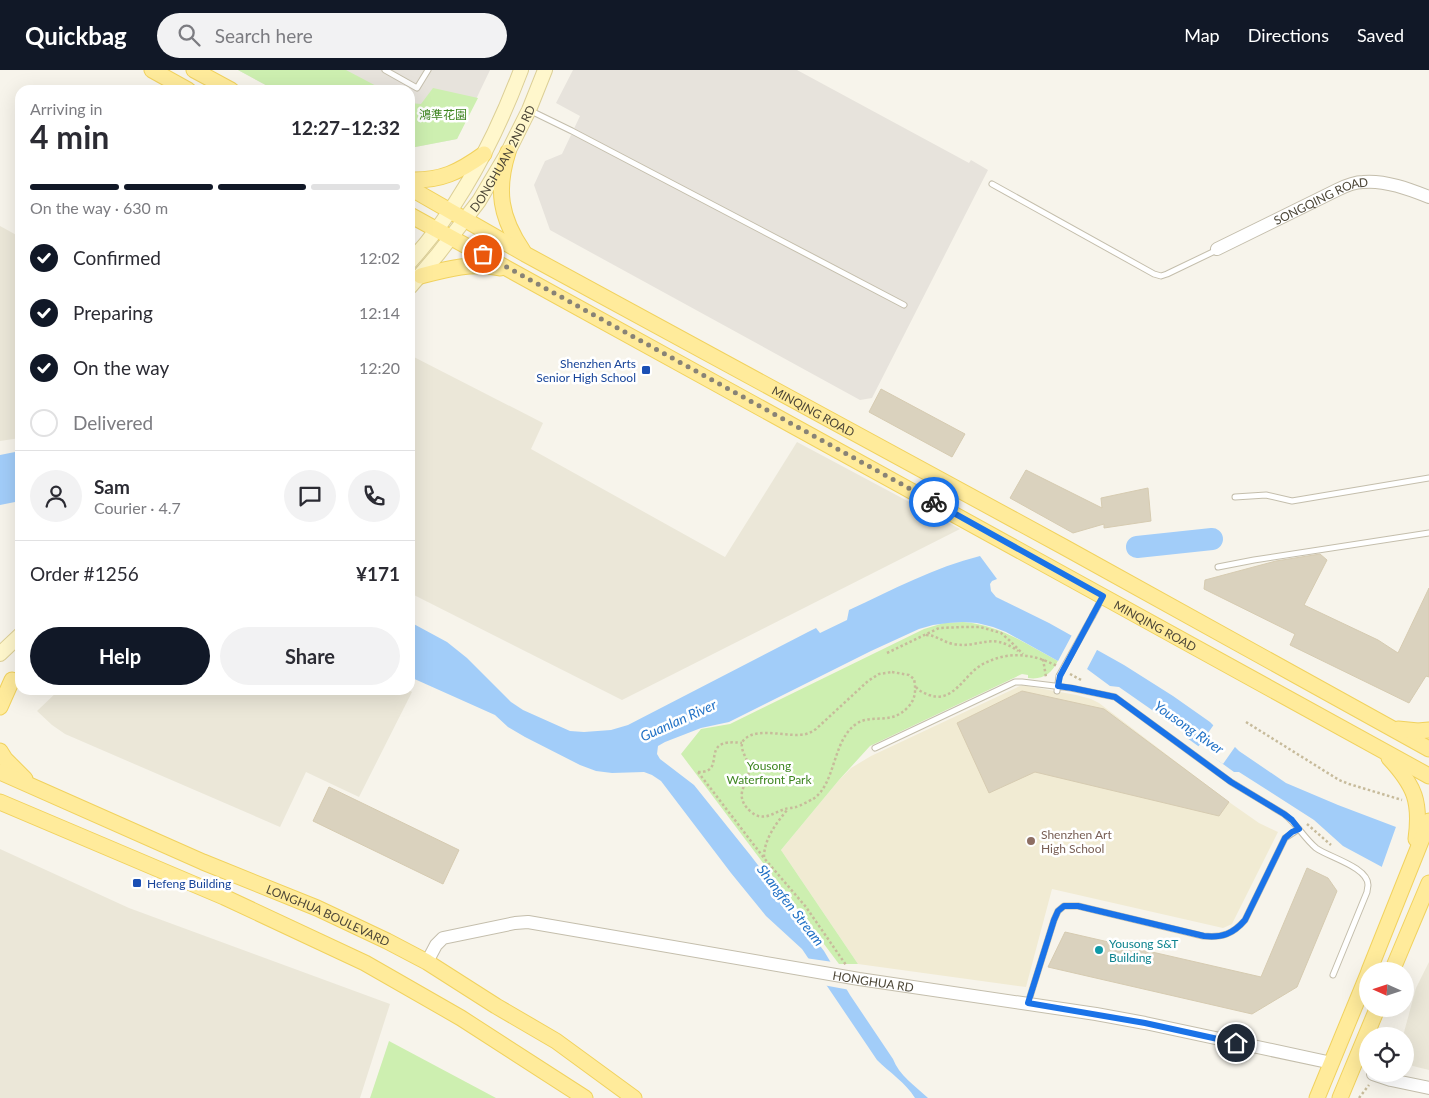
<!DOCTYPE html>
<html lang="en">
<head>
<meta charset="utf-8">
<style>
	:root { --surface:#fff; --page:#f2f2f3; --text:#2b2b33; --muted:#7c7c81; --line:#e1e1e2; --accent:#111827 }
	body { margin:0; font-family:Lato,"Noto Sans SC",sans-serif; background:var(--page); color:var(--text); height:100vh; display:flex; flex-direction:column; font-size:19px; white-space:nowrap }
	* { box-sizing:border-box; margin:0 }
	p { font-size:16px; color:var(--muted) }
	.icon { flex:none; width:28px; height:28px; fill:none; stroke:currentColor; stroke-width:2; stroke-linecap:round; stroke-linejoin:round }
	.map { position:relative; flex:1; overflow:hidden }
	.panel { position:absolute; left:15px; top:15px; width:400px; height:610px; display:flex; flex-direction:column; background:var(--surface); border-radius:15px; box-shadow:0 5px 20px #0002 }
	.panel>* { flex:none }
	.needle { width:32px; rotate:273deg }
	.fabs { position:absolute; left:1359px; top:892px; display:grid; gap:10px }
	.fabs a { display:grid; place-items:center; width:55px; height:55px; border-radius:50%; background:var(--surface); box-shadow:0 5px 20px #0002; font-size:25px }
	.pin { position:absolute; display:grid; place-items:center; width:42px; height:42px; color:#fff; margin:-21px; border:2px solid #fff; border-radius:50%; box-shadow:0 1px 5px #0007 }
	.courier { position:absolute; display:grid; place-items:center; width:50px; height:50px; margin:-25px; border:4px solid #1a73e8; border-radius:50%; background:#fff; color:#222; box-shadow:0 1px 6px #0007 }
	.summary em { font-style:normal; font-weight:700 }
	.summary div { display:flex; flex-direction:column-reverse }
	.summary { display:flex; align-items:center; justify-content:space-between; height:85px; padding:0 15px }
	h1 { font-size:32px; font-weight:700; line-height:38px }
	.bar { display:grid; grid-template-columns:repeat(4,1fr); gap:8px 5px; align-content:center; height:60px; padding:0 15px }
	.bar i { height:6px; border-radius:4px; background:var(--line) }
	.bar .on { background:var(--accent) }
	.bar p { grid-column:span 4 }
	.line { display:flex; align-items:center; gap:12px; padding:0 15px; border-top:1px solid var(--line) }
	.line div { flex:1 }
	.round { display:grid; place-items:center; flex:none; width:52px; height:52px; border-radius:26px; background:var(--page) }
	ol { padding:0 15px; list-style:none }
	li { display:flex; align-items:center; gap:15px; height:55px }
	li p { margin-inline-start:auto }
	li .icon { padding:5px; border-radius:50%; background:var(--accent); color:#fff; stroke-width:4 }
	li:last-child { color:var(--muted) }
	li i { width:28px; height:28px; border:2px solid var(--line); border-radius:50% }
	.action { display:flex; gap:10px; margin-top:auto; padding:10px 15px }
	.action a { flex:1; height:58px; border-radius:30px; background:var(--accent); color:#fff; font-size:20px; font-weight:700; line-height:58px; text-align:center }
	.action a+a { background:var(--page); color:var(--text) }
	header { display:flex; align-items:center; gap:30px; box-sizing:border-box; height:70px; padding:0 25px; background:var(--accent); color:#fff }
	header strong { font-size:24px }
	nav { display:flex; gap:28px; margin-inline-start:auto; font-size:18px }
	.search { width:350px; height:45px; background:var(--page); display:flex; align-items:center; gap:12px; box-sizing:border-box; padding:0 18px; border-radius:28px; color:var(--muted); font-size:19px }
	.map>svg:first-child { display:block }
</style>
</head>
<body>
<header>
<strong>Quickbag</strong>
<div class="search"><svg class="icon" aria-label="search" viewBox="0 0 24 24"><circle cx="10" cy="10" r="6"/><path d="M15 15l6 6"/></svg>Search here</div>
<nav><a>Map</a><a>Directions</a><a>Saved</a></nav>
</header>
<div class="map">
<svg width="1429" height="1028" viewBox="0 0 1429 1028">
	<rect width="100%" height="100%" fill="#f7f4eb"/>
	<path fill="#ebe7d8" d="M0 156 20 167V368L0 371Z
		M410 285 543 353 531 379 725 487 797 372 960 459 622 630 410 523Z
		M59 620H408L412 622 359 727 306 702 280 757 65 664 52 655 37 641Z
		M0 779 129 838 390 934 360 1028H0Z
		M1429 892V1000L1405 994V966H1403L1416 918Z"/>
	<path fill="#e7e3dc" d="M238 0H490L457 69 410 78V20H275Z
		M573 0H797L969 93 971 90 988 100 872 328 860 330 550 160 534 115 545 91 562 84 580 46 556 33Z"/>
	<path fill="#f1ebd3" d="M1022 615 1076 625 1091 629 1099 633 1229 732 1259 753 1278 762 1232 854 1223 858 1052 819 1026 917 858 894 781 780 839 710 851 698 871 686Z"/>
	<path fill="#cdefb0" d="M238 0H346L384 20H275Z
		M433 18 478 28 457 69 410 78V33L421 34Z
		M963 552C1000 555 1026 574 1058 591 1051 604 1043 610 1028 608V605L1022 604 870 676 839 710 781 780 858 894H839L681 684 701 659 730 654 924 559 944 553Z
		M389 971 496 1028H370Z"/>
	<path fill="#a2cdf9" d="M20 381V431L0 435V385Z
		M980 486 997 509 992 511 990 514 991 521 996 527 1049 553 1124 595 1173 626 1210 652 1239 681 1286 713 1338 735 1396 757 1429 771V817L1382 797 1343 776 1314 750 1239 702H1234L1187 668 1185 663 1119 617 1110 616 1087 599 1058 591 1006 562 993 557 977 553 963 552 948 553 933 555 919 559 871 581 729 652 701 658 665 672 658 676 657 684 660 689 694 715 751 786 824 881 850 925 893 989C899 1005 915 1016 928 1028H915C906 1013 889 1002 877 990L802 879 766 846 731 803 661 711 652 705 644 702 612 703 596 701 580 695 525 667 508 657 495 645 410 607V552L447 572 467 588 511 632 523 640 570 661 584 662 611 660 628 655 808 562 816 558 820 563 847 550 849 540C892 520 935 497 980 486Z"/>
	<path fill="#f7f4eb" d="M1073 563 1098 578 1086 601 1057 593Z
		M1215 653 1237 674 1223 694 1198 677Z
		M1397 754 1429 768V819L1381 799Z
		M805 888 833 892 850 920 823 915Z"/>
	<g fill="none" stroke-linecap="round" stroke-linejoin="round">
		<path stroke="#a2cdf9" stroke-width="22" d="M1137 477 1212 469"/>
	</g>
	<path fill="#dad2be" stroke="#d6cbb1" d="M881 319 965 364 952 387 869 342Z
		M1026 400 1102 438 1101 428 1148 418 1151 451 1104 458V454L1073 463 1010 428Z
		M1320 484 1327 490 1304 535 1378 570 1398 583 1429 518V607L1426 606 1409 633 1290 575 1295 564 1204 519 1205 510 1276 491Z
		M1022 621 1104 639 1229 732 1219 746 1035 702 989 723 957 653Z
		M329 717 459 780 443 814 313 751Z
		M1307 798 1328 808 1337 821 1297 917 1252 944 1048 897 1065 862 1261 907Z"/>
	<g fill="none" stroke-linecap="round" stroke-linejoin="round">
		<defs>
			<path id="service" d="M385 0 417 18 428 0
				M529 40 572 61 904 235
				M992 114 1154 204 1161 206 1167 204 1217 180
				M1235 427 1266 425 1292 431 1429 408
				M1218 497 1254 490 1429 463
				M1093 545 1102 528
				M1057 621 1059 606
				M875 678 1015 612H1022L1071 618 1115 627 1231 712 1284 744C1297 754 1304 768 1316 778 1328 787 1368 797 1368 815 1368 816 1367 821 1367 822L1333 905
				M1028 933 1054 850 1058 841 1064 836H1078L1203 866C1222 868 1233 864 1245 850L1285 768 1299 759"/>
			<g id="tertiary">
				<path id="s1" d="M1217 179 1337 120C1345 116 1354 112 1363 112 1385 110 1409 119 1429 127"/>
				<path id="s2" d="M427 892 436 875 443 868 515 853 528 852 859 909 1096 944 1145 953 1332 993"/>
				<path d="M1373 1004 1391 1010 1429 1018"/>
			</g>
			<g id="secondary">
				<path d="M410 192C460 137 495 69 521 0"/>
				<path id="s3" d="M410 217 438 184 479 131 508 82 529 40 545 0"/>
				<path d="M0 584 20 565"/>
			</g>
			<g id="primary">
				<path d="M152 0 188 20"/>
				<path d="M194 0 231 20"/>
				<path d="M508 82C496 120 500 147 523 181"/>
				<path d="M410 110C441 111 459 102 484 84"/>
				<path id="s4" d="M410 118 525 184 1064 477 1429 679"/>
				<path id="s5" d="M410 145 1429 706"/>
				<path d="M421 206C447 199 472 192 500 198"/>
				<path d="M0 637 12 610"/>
				<path d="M1398 659 1418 661 1429 660"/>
				<path d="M0 681 5 689 25 709"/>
				<path d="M1389 688C1415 716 1421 732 1416 769"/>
				<path id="s6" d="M0 702 203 792 317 838 387 871 427 892 496 936 556 971 634 1028"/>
				<path d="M0 732 224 827 365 893 461 948 585 1028"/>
				<path d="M1369 901 1429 751"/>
				<path d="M1392 901 1429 813"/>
				<path d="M1317 1028 1368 904"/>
				<path d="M1340 1028 1377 939"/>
			</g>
		</defs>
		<use href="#service" stroke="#c4beac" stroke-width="7"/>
		<use href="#tertiary" stroke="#c4beac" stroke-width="14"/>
		<use href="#secondary" stroke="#dccf96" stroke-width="16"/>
		<use href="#primary" stroke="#f1d25e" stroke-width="17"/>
		<path stroke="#c7bb9b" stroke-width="2.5" stroke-dasharray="2.5 2.5" stroke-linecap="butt" d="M926 565C936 565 943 572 953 574 980 579 990 561 1018 581
			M887 583 939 558 964 557H980L1001 563 1009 570 1023 584
			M1043 589 1046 607
			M892 602 909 605 914 609C916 619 916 629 908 637 891 656 872 643 856 654 832 671 836 714 813 729 809 731 800 736 796 737 792 738 788 738 785 739 775 742 766 750 756 745 753 744 749 740 747 738 734 722 749 714 749 699 749 688 735 676 746 668 760 657 789 668 806 664 810 663 813 661 816 659L868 611 879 604Z
			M1070 604 1083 611
			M916 617C919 621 924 623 929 625 954 634 964 604 983 594 1008 581 1032 583 1057 596
			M1246 652 1339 710 1349 714 1402 730
			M698 702 764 788 806 837 846 895
			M698 702C729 703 696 667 742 673
			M1307 754 1331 775
			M764 787C764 769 777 752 788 739
			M1359 1028 1369 1015"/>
		<use href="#service" stroke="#fff" stroke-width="5"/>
		<use href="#tertiary" stroke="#fff" stroke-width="12"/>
		<use href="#secondary" stroke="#fff7cc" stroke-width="14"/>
		<use href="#primary" stroke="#ffeb9b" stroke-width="15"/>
		<defs>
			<path id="service-bridge" d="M1059 606 1093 545"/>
		</defs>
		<use href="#service-bridge" stroke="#c4beac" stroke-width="7" stroke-linecap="butt"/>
		<use href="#service-bridge" stroke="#fff" stroke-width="5"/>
	</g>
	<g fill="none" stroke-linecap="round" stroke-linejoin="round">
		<path stroke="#888376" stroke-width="5" stroke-dasharray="0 9" d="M483 184 934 432"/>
		<path stroke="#1a73e8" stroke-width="6" d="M934 432 1103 526 1060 606 1058 616 1072 618 1115 627 1231 712 1284 744 1292 750 1299 759 1292 762 1285 768 1245 850C1233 864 1222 868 1204 866L1078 836H1064L1058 841 1054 850 1028 933 1145 953 1236 973"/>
	</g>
	<g fill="#1a4fb4" stroke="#fff" stroke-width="2">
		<rect x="641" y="295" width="10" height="10" rx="2.5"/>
		<rect x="132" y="808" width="10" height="10" rx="2.5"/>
	</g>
	<circle fill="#8d6e63" stroke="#fff" stroke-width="2" cx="1031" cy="771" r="5"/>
	<circle fill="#0f9aa8" stroke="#fff" stroke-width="2" cx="1099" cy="880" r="5"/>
	<g text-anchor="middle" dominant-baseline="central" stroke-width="5" stroke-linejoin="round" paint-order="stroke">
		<g font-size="12" fill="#3f8622" stroke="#fff">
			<text x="443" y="44">鴻準花園</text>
			<text x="769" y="695">Yousong<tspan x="769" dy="14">Waterfront Park</tspan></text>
		</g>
		<g font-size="12" fill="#4c4637" stroke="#fff">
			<text stroke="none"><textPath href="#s3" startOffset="159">DONGHUAN 2ND RD</textPath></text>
			<text stroke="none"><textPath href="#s1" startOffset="115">SONGQING ROAD</textPath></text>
			<text stroke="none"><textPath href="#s4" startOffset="461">MINQING ROAD</textPath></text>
			<text stroke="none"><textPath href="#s5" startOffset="851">MINQING ROAD</textPath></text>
			<text stroke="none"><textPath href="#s6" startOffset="358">LONGHUA BOULEVARD</textPath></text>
			<text stroke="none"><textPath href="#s2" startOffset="466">HONGHUA RD</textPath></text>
		</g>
		<g font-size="12" fill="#164399" stroke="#fff" text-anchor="end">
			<text x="636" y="293">Shenzhen Arts<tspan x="636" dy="14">Senior High School</tspan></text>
			<text x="147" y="813" text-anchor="start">Hefeng Building</text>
		</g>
		<g font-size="12" fill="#785e54" stroke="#fff" text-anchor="start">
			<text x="1041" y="764">Shenzhen Art<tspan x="1041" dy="14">High School</tspan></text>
		</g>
		<g font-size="12" fill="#0d838f" stroke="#fff" text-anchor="start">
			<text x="1109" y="873">Yousong S&amp;T<tspan x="1109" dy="14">Building</tspan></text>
		</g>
		<g font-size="14" font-style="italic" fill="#2272c6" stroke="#fff">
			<text transform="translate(678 650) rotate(-24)">Guanlan River</text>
			<text transform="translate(1189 657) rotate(35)">Yousong River</text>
			<text transform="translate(791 835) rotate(52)">Shangfen Stream</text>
		</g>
	</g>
</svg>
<div class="fabs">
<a><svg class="needle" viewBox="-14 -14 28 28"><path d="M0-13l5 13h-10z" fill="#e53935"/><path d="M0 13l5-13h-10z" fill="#7c7c81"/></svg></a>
<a><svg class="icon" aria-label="locate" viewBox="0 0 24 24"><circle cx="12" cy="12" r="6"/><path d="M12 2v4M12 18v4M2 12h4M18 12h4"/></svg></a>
</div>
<div class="pin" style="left:483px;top:184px;background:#ea580c"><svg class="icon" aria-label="bag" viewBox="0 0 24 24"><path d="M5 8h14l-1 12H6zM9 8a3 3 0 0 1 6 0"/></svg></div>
<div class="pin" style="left:1236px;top:973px;background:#1f2937"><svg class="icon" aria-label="home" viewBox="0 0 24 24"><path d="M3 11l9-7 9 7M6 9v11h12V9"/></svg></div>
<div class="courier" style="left:934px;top:432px"><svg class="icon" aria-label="bike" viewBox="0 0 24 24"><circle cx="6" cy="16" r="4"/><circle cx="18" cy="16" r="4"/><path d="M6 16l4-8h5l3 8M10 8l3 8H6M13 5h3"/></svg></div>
<section class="panel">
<div class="summary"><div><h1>4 min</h1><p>Arriving in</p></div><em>12:27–12:32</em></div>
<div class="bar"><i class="on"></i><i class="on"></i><i class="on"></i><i></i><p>On the way · 630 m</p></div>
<ol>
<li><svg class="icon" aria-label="check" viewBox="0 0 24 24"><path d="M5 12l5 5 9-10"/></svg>Confirmed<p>12:02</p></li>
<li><svg class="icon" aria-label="check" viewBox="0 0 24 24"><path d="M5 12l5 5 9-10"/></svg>Preparing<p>12:14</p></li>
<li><svg class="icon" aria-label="check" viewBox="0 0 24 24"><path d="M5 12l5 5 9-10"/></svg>On the way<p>12:20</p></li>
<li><i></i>Delivered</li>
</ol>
<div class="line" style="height:90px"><a class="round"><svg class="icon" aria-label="person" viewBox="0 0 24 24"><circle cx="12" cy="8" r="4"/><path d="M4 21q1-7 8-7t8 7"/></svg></a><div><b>Sam</b><p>Courier · 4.7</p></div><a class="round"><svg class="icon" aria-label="chat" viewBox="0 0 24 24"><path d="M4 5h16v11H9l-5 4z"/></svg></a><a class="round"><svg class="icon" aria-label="phone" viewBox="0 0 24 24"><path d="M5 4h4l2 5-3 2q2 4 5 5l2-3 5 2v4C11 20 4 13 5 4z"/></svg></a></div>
<div class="line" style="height:65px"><div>Order #1256</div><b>¥171</b></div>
<div class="action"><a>Help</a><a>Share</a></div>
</section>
</div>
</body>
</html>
